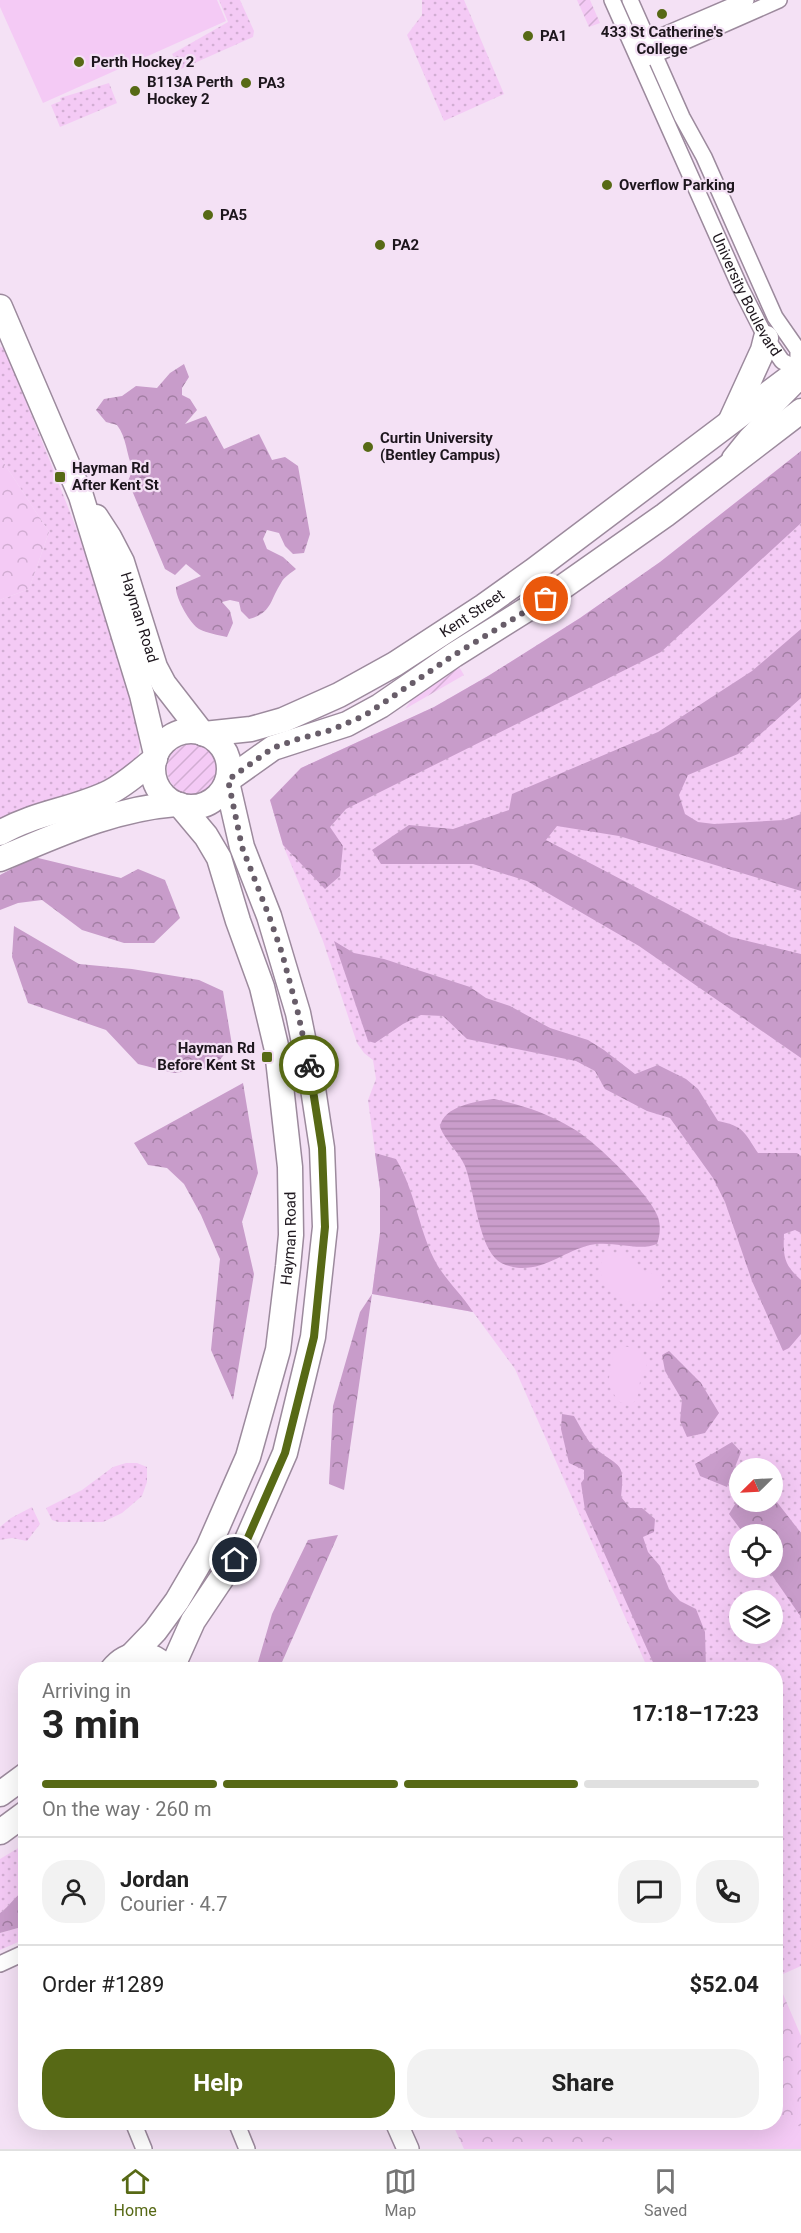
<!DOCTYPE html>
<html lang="en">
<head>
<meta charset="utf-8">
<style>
	:root { --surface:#fff; --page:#f2f2f2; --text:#222; --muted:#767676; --line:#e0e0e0; --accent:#576915 }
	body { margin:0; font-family:Roboto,sans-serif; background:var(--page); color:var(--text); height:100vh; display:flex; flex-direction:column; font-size:22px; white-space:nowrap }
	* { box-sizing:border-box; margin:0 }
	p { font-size:20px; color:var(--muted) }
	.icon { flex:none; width:33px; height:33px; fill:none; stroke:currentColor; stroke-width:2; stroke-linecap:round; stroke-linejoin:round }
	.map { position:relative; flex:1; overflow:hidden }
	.sheet { position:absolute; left:18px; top:1662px; width:765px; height:468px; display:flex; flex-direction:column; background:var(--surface); border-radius:24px; box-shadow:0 6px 24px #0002 }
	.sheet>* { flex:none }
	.needle { width:39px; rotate:246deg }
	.tools { position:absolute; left:729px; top:1458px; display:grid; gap:12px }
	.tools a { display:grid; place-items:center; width:54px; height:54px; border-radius:50%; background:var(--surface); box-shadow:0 6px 24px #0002; font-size:30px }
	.pin { position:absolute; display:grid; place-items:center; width:51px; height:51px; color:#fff; margin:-26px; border:3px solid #fff; border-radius:50%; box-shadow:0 2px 6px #0007 }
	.courier { position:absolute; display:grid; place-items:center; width:60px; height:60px; margin:-30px; border:4px solid #576915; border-radius:50%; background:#fff; color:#222; box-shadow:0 2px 8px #0007 }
	.headline em { font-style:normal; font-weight:700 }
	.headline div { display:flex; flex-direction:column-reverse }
	.headline { display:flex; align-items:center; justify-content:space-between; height:102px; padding:0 24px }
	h1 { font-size:39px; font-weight:700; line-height:45px }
	.bar { display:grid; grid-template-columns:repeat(4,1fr); gap:9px 6px; align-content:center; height:72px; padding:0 24px }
	.bar i { height:8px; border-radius:4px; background:var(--line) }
	.bar .selected { background:var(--accent) }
	.bar p { grid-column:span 4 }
	.line { display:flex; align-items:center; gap:15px; padding:0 24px; border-top:2px solid var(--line) }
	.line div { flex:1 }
	.round { display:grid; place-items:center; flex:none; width:63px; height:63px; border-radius:24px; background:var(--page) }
	.action { display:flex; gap:12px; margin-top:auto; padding:12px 24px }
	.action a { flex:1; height:69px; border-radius:24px; background:var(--accent); color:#fff; font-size:24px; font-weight:700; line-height:69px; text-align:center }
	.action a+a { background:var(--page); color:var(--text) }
	.tab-bar { display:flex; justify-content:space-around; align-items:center; height:84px; border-top:2px solid var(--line); background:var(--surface); font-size:16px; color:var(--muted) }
	.tab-bar a { display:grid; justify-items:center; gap:3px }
	.tab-bar .selected { color:var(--accent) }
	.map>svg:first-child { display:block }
</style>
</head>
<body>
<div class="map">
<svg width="801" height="2149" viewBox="0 0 801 2149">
	<defs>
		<pattern id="grass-dots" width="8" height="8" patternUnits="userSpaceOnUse" patternTransform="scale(1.5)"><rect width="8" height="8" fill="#f4caf5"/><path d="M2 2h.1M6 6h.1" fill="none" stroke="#d1add2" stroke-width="1.8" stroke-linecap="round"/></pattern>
		<pattern id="forest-crowns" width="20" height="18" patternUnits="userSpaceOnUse" patternTransform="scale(1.5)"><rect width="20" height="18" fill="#c89cca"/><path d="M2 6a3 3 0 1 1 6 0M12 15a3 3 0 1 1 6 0" fill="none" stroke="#a27ea3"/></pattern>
		<pattern id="park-crowns" width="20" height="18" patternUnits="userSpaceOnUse" patternTransform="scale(1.5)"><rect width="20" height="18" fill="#f4caf5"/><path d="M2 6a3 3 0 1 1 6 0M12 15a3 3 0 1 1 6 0" fill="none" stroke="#d1add2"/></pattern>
		<pattern id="garden-furrows" width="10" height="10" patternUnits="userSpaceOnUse" patternTransform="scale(1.5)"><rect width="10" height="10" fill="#f4caf5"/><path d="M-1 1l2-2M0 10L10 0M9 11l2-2" fill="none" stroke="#d1add2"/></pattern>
		<pattern id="water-rules" width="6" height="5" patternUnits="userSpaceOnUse" patternTransform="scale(1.5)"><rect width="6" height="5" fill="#ca9dcb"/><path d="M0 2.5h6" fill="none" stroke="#ad86ae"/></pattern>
	</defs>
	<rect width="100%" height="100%" fill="#f4e1f5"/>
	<path fill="url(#grass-dots)" fill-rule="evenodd" d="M219 0H240L254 31 253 37 181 69 172 54 228 22Z
		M422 0H464L504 94 444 121 407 35 422 15Z
		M109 83 117 103 60 127 51 105 61 101 60 98Z
		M0 347 4 348C27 405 160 718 137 758 124 781 29 815 0 828V600L29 589 49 532 0 457Z
		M801 451V1966L783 1974 776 1957V1670L648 1669 515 1369 473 1312 372 1294 380 1234V1189L368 1100 376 1079 373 1060 364 1053 357 1043 323 941 283 845 270 800 301 768 434 707 488 676 580 618 660 562ZM740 1468H772V1502H740ZM740 1534H772V1568H740ZM740 1600H772V1634H740Z
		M126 1463H137L147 1467V1482L142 1496 122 1513 103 1522H58L52 1520 46 1508 82 1490 113 1467Z
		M32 1507 40 1524 27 1541 12 1538 0 1540V1527L11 1518Z
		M25 1844V1891C16 1894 9 1907 0 1913V1859Z
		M25 1926V1939L0 1950V1933Z"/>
	<path fill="url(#forest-crowns)" d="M184 364 189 377 182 388V395L190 399 197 410 185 424 206 416 224 449 259 434 272 460 285 457 298 466 310 534 304 553 293 554 285 546 279 533 267 530 263 539 267 549 283 557 296 569C291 573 284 577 281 583 270 600 272 613 249 619L241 611 239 602 230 600 222 602 230 611 233 623 227 637C218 635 207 633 199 629 190 624 175 597 176 587L201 576 186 564 175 575 165 569 128 481 133 469C126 454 127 438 117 425L106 422 96 410 104 399 122 396 136 386 157 388 170 373Z
		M801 451V523L661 652 346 809 330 827 343 846 340 876 325 889 283 845 270 800 301 768 434 707 488 676 580 618 660 562Z
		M801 629V698L738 754 688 775 679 795 685 814 698 822 714 824 784 820 801 814V891L619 836 557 826 546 840 731 937 801 954V1058L639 946 527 881 473 864H381L372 850 409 825 453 829 509 810 512 794 658 732 752 671Z
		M34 857 121 878 138 869 165 880 180 918 154 943H124L82 930 42 900 18 903 0 910V875Z
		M14 926 79 964 132 969 199 980 223 991 232 1045 214 1067 174 1073 138 1064 106 1030 28 1003 12 957Z
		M334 941 354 953 384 959 470 987 486 998 510 1006 550 1028 588 1040 604 1050 635 1074 658 1065 686 1079 698 1089 718 1121C744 1126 744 1132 758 1153H797L801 1156V1233L795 1230 784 1234C783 1257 784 1265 801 1280V1334L789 1348 783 1351 752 1281 725 1202 713 1178 670 1118 647 1111 605 1089 595 1071 576 1061 467 1039 443 1016 421 1015 403 1024 375 1043 368 1041Z
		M243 1083 258 1173 242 1222 254 1274 233 1400 211 1350 220 1259 201 1215 184 1184 167 1168 148 1165 134 1143Z
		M375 1153 396 1159C415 1191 418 1226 434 1259 444 1279 461 1293 473 1312L372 1294 344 1490 329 1484 333 1406 360 1312 372 1294 380 1233V1189Z
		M669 1351 701 1383 719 1413 705 1433 687 1437 680 1421 682 1400 665 1371 662 1355Z
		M562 1414 574 1416C580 1426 587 1441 595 1448 620 1469 625 1460 621 1497L630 1508H642L655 1519 654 1532 643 1537 648 1552 660 1566 669 1589 680 1601 696 1609 705 1632 706 1669H656L585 1510 581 1483 584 1479V1470L569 1463 561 1429Z
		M732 1442 741 1452 727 1487 700 1476 695 1464Z
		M773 1497 801 1533V1617L767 1568H772V1534H744L729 1514 739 1498 740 1502H772Z
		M338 1535 279 1669H256L272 1614 308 1540Z
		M25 1891V1926L0 1933V1913C9 1907 16 1894 25 1891Z"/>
	<path fill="url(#park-crowns)" d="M0 457 49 532 29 589 0 600Z
		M776 1957 783 1974 780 1987 801 2036V2149H464L452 2123 776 2122Z"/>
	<path fill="url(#garden-furrows)" d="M577 0H590L600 23 589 27Z
		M458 665 464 675 405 709 413 698Z
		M167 769a25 25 0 1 1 50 0a25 25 0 1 1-50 0Z"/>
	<path fill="#f4caf5" d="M0 0H217L226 21 43 103 0 7Z
		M610 1253 624 1255 638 1269 660 1276 663 1284 659 1297C638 1316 589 1290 603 1258Z
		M622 1346C632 1347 648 1351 647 1364 646 1370 642 1376 640 1382 638 1392 639 1401 629 1406L618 1401 608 1384 613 1354 617 1348Z
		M776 2117 801 2127V2149H601L633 2123 776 2122Z"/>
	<path fill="url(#water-rules)" d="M494 1099C522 1105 547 1113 572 1128 593 1139 651 1195 658 1217 661 1227 660 1235 657 1244 638 1252 613 1240 590 1245 565 1251 547 1269 520 1268 512 1267 501 1265 495 1258 478 1240 474 1190 465 1166 459 1152 446 1142 440 1127 443 1106 477 1101 494 1099Z"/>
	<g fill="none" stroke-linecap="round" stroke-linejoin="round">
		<defs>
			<g id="street">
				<path id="s1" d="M612 0 740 287 766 338 782 361 801 371"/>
				<path d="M630 0 682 117 704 157 775 317 798 350V384L747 436 730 457"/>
				<path d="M641 45 746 0"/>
				<path d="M645 59 779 0"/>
				<path d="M0 1964 26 1952"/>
				<path d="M133 2122 144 2149"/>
				<path d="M236 2122 247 2149"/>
			</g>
			<path id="secondary" d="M396 2122 408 2149"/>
			<g id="primary">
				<path d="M0 307 81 496 142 695 156 754"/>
				<path d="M731 420 763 350 766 338"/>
				<path id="s2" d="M96 517 109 537 122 562 155 667 164 684 202 733"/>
				<circle cx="191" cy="769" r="38"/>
				<path id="s3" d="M204 734 251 729 283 720 339 695 395 664 484 606 533 571 801 369"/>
				<path d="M228 780 273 748 347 724 380 706 454 655 564 586 665 515 801 411"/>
				<path d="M0 833C36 812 74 810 110 792 126 784 141 770 155 759"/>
				<path d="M0 859C58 835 112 809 176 804"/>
				<path id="s4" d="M131 1656 155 1631 177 1601 208 1548 248 1457 278 1350 288 1267 291 1235 290 1167 277 1050 262 987 238 921 219 858 206 836 180 805"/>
				<path d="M112 1670C127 1651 153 1649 167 1670"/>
				<path d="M171 1670 193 1621 246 1542 285 1453 313 1337 325 1227 322 1148 312 1082 298 1013 269 916 242 847 227 782"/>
				<path d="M0 1794 26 1775"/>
				<path d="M0 1832 26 1813"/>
			</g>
		</defs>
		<use href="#street" stroke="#9c8a9d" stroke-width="18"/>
		<use href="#secondary" stroke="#9c8a9d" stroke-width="24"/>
		<use href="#primary" stroke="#9c8a9d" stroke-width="27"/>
		<use href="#street" stroke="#fff" stroke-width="15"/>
		<use href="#secondary" stroke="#fff" stroke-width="21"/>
		<use href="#primary" stroke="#fff" stroke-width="24"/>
	</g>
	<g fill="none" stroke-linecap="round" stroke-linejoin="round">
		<path stroke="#685d69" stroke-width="6" stroke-dasharray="0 10.8" d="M309 1065 298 1013 282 953 269 916 242 847 228 780 273 748 295 740 331 730 364 716 454 655 546 599"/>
		<path stroke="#576915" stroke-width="8" d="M235 1560 246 1542 285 1453 314 1337 325 1227 322 1148 309 1065"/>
	</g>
	<g fill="#576915" stroke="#f4e1f5" stroke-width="2">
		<circle cx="662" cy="14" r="6"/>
		<circle cx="528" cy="36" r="6"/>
		<circle cx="79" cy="62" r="6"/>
		<circle cx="246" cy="83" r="6"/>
		<circle cx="135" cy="91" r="6"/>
		<circle cx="607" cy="185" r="6"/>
		<circle cx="208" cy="215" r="6"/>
		<circle cx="380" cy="245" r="6"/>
		<circle cx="368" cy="447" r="6"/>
		<rect x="54" y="471" width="12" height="12" rx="3"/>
		<rect x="261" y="1051" width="12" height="12" rx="3"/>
	</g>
	<g text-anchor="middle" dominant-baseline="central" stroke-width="4.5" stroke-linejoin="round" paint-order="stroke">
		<g font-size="15" font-weight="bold" fill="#1d161d" stroke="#f4e1f5" text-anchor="start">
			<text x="662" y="32" text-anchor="middle">433 St Catherine's<tspan x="662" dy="17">College</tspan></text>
			<text x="540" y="36">PA1</text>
			<text x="91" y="62">Perth Hockey 2</text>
			<text x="147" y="82">B113A Perth<tspan x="147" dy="17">Hockey 2</tspan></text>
			<text x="258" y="83">PA3</text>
			<text x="619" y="185">Overflow Parking</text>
			<text x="220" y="215">PA5</text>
			<text x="392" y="245">PA2</text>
			<text x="380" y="438">Curtin University<tspan x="380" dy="17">(Bentley Campus)</tspan></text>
			<text x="72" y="468">Hayman Rd<tspan x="72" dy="17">After Kent St</tspan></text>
			<text x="255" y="1048" text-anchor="end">Hayman Rd<tspan x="255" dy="17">Before Kent St</tspan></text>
		</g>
		<g font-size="15" fill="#1d161d" stroke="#f4e1f5">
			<text stroke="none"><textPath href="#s1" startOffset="324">University Boulevard</textPath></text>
			<text stroke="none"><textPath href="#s3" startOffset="298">Kent Street</textPath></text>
			<text stroke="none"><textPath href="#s2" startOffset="110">Hayman Road</textPath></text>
			<text stroke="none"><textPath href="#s4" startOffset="456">Hayman Road</textPath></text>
		</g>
	</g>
</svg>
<div class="tools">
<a><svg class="needle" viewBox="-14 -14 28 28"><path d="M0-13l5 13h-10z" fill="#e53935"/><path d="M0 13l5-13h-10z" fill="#767676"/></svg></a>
<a><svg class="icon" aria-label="locate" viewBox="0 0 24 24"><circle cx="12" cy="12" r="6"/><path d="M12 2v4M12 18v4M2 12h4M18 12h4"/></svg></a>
<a><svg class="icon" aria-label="layers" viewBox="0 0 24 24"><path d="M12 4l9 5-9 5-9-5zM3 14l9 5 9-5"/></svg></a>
</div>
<div class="pin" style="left:546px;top:599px;background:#ea580c"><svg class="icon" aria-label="bag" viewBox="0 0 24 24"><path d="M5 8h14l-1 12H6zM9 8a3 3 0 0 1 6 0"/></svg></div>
<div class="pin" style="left:235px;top:1560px;background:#1f2937"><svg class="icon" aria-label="home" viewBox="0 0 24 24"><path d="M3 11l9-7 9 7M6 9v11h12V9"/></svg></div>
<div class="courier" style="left:309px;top:1065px"><svg class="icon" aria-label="bike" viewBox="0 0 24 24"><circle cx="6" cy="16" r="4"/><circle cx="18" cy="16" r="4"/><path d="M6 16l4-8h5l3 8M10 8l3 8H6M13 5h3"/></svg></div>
<section class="sheet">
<div class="headline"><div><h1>3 min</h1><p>Arriving in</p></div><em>17:18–17:23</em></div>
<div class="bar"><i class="selected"></i><i class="selected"></i><i class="selected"></i><i></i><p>On the way · 260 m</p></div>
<div class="line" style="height:108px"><a class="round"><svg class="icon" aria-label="person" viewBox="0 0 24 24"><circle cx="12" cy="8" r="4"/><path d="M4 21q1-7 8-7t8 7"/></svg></a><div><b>Jordan</b><p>Courier · 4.7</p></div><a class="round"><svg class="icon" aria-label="chat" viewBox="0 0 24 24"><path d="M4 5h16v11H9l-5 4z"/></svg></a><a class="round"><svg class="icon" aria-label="phone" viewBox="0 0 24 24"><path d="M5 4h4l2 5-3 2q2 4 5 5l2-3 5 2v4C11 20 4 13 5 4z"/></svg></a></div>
<div class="line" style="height:78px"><div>Order #1289</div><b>$52.04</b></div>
<div class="action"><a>Help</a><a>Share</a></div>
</section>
</div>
<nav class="tab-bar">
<a class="selected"><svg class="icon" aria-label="home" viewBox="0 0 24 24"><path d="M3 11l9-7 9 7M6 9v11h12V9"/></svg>Home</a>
<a><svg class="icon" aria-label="map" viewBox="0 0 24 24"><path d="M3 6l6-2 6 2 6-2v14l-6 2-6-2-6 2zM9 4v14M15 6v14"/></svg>Map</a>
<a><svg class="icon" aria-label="saved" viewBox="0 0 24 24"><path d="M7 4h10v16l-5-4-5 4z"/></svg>Saved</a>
</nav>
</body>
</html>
